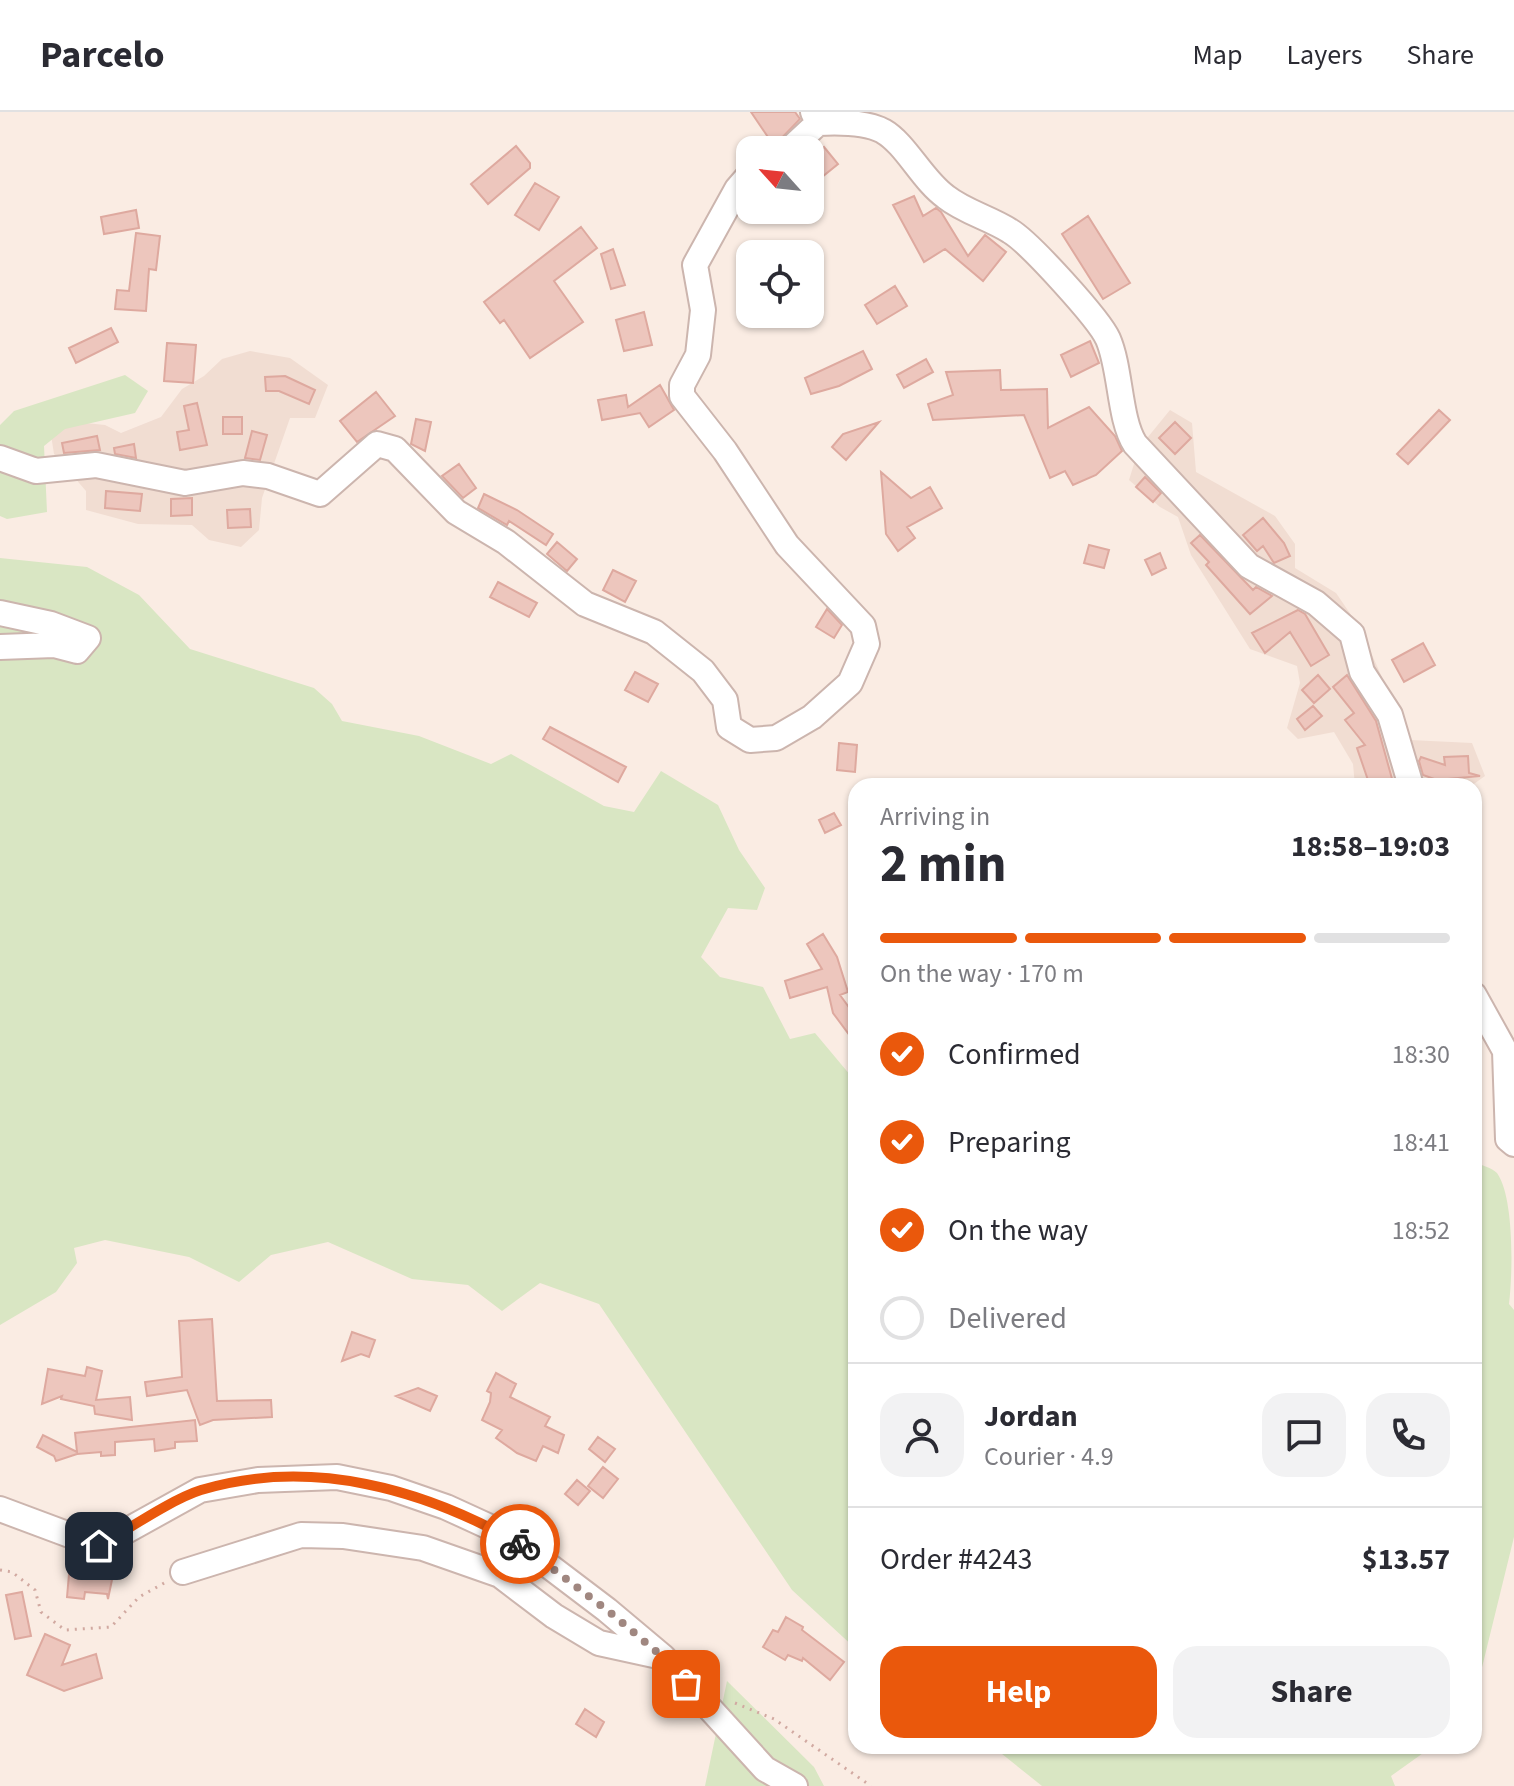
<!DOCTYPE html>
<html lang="en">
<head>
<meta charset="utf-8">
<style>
	:root { --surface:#fff; --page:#f2f2f3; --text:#2b2b33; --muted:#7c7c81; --line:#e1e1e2; --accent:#ea580c }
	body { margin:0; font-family:"Source Sans 3",sans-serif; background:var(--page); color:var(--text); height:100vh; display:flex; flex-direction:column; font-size:30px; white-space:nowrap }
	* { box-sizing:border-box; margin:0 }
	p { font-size:26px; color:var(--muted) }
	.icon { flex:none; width:44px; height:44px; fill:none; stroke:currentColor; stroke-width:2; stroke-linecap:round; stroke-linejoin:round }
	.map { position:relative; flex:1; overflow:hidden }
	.sheet { position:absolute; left:848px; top:666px; width:634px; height:976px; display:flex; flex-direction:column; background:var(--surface); border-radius:24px; box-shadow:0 2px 6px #0004 }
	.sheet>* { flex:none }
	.needle { width:52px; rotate:297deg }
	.buttons { position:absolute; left:736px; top:24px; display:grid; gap:16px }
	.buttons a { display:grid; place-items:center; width:88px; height:88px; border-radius:16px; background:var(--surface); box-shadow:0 2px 6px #0004; font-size:40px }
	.pin { position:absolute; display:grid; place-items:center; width:68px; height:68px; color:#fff; margin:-34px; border-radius:16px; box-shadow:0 4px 12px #0006 }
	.courier { position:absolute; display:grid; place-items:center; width:80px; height:80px; margin:-40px; border:6px solid #ea580c; border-radius:50%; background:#fff; color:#222; box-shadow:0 2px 10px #0007 }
	.overview em { font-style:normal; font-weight:700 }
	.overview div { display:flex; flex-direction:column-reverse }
	.overview { display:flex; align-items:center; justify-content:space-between; height:136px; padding:0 32px }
	h1 { font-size:52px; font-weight:700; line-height:60px }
	.bar { display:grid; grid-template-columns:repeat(4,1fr); gap:12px 8px; align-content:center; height:96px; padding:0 32px }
	.bar i { height:10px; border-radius:6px; background:var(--line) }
	.bar .active { background:var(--accent) }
	.bar p { grid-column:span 4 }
	.line { display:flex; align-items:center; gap:20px; padding:0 32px; border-top:2px solid var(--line) }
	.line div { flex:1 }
	.round { display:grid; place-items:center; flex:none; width:84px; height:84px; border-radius:24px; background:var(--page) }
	ol { padding:0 32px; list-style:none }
	li { display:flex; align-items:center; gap:24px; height:88px }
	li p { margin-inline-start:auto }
	li .icon { padding:8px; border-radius:50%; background:var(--accent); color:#fff; stroke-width:4 }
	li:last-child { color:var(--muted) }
	li i { width:44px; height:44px; border:4px solid var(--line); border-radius:50% }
	.cta { display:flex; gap:16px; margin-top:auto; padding:16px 32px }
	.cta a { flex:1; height:92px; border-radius:24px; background:var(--accent); color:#fff; font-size:32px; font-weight:700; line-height:92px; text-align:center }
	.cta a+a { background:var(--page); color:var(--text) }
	header { display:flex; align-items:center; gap:48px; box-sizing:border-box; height:112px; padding:0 40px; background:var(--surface); border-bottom:2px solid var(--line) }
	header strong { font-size:38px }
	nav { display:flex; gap:44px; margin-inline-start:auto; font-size:28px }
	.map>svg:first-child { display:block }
</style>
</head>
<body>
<header>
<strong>Parcelo</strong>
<nav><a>Map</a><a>Layers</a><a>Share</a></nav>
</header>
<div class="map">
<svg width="1514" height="1674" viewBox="0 0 1514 1674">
	<rect width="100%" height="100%" fill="#faece3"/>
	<path fill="#f1ddd2" d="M250 239 290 246 328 273 315 306H290L262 386 259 418 241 435 209 428 192 413 138 412 86 398V379L54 342 51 323 76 310 105 313 121 321 161 305 182 277 204 264 222 247Z
		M1170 298 1192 311 1196 360 1275 404 1295 432V456L1336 481 1360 516 1410 628 1472 631 1485 664 1471 674H1355L1353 652 1334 620 1298 627 1287 616 1300 571 1297 554 1250 537 1191 443 1178 405 1160 395 1129 368 1139 336Z"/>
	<path fill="#d9e6c3" d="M125 263 148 279 135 301 65 317 44 334 47 400 7 407 0 404V313L14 299Z
		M0 446 87 455 139 483 190 537 314 576 332 592 342 609 419 624 491 652 511 642 604 694 634 700 661 659 718 693 739 738 765 776 757 798 728 796 701 845 720 865 763 875 790 927 815 921 856 970V1537L792 1478 599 1192 540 1171 502 1199 468 1173 412 1167 328 1130 271 1143 239 1170 189 1145 105 1128 74 1136 77 1151 56 1180 0 1213Z
		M1474 1050C1481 1053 1492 1056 1497 1061 1514 1085 1513 1158 1509 1192L1514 1198V1425L1474 1588Z
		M727 1569 814 1655 824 1674H705Z
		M992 1634H1433L1391 1664 1395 1674H1042Z"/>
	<path fill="#edc6bd" stroke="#dea99f" stroke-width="2" d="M751 0H795L800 7 774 34Z
		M516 34 530 51V56L488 92 471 72Z
		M824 35 838 52 817 69 810 60V47Z
		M535 71 559 85 539 118 515 103Z
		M914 84 923 104 936 96 941 100 968 144 985 123 1006 140 983 169 945 137 924 150 893 93Z
		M136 98 139 116 104 122 101 105Z
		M1088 104 1130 171 1103 187 1062 122Z
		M581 115 597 136 554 169 583 210 530 246 504 208 500 211 484 190Z
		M136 121 160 124 156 158 149 157 146 199 115 197 117 178 129 179Z
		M613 137 625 173 611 177 601 142Z
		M895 174 907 194 877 212 865 193Z
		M644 200 652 233 624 239 616 208Z
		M111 216 118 230 76 251 69 236Z
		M1090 229 1099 251 1071 265 1061 243Z
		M167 231 196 233 193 271 164 269Z
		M863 239 872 257 839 274 811 282 805 266Z
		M926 247 933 260 904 276 897 263Z
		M1000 258 1001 278 1047 277 1048 316 1089 295 1115 324 1122 339 1096 363 1073 373 1065 359 1050 366 1024 303 933 308 928 292 953 283 946 260Z
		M285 264 315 278 309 292 279 279H266L265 265Z
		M660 273 674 298 649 315 640 301 602 308 598 288 626 283 628 295Z
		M376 280 395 304 357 330 340 309Z
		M197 291 207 333 180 338 177 320 189 318 184 294Z
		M1439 298 1450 308 1408 352 1397 342Z
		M223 305H242V322H223Z
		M416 307 431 310 425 339 411 332Z
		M879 310 846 348 832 335 843 322Z
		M1175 310 1191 326 1175 342 1159 326Z
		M252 319 267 323 260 348 245 346Z
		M97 324 100 338 64 341 62 331Z
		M134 332 136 346 115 342 114 336Z
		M459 352 476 376 463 386 442 364Z
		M881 360 911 386 930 375 942 396 907 415 915 426 898 439 886 422Z
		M1145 365 1161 381 1153 390 1136 375Z
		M106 379 142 382 140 399 105 396Z
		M484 382 517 398 553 422 546 433 509 409 507 413 478 396Z
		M192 386V403L171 404V387Z
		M250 397 251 415 228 416 227 398Z
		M1263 406 1284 431 1290 444 1274 451 1263 434 1257 439 1243 423Z
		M1200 423 1253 478 1256 475 1272 484 1250 502 1206 453 1209 450 1191 431Z
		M557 430 577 447 567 459 547 442Z
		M1089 433 1109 438 1104 456 1084 451Z
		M1160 441 1166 456 1152 463 1145 448Z
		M613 458 636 469 625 490 603 478Z
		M498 470 537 491 529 505 490 485Z
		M827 497 842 513 834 526 816 515Z
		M1298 498 1305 502 1329 543 1311 554 1290 520 1265 541 1252 521Z
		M1423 531 1435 553 1404 570 1392 548Z
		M635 560 658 572 648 590 625 578Z
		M1318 563 1330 577 1314 591 1302 578Z
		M1347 563 1376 609 1394 674H1370L1357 636 1365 633 1345 608 1354 601 1333 575Z
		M1313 594 1322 604 1305 618 1297 607Z
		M550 615 626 655 618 670 543 627Z
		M839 631 857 633 855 660 837 658Z
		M1468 644 1469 661 1480 664 1437 668 1423 663 1419 649 1421 645 1445 653 1444 645Z
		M834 701 841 713 825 721 819 708Z
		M823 822 837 845 848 880 840 883 856 905V932L833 901 827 875 790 886 785 869 822 857 807 832Z
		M212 1207 217 1289 271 1288 272 1305 213 1308 200 1313 187 1278 147 1284 145 1270 182 1265 179 1209Z
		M352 1220 375 1228 369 1245 361 1242 342 1249Z
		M87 1255 102 1259 96 1288 130 1285 132 1308 95 1302 94 1294 61 1287 62 1284 42 1292 48 1257 85 1264Z
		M496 1261 516 1272 510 1285 550 1305 545 1314 564 1323 558 1341 543 1334 536 1349 517 1341 496 1326 502 1318 482 1308 490 1290 491 1281 487 1279Z
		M418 1276 437 1284 430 1299 396 1284Z
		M195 1308 197 1329 175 1330V1336L155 1339 154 1327 115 1330V1343L101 1344V1340L77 1342 56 1349 54 1344 37 1335 43 1323 77 1340 75 1321Z
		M598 1325 615 1337 605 1350 589 1337Z
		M603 1355 618 1367 603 1386 588 1374Z
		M577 1368 590 1379 578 1393 565 1382Z
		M109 1446 114 1458 108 1487 107 1482 85 1480 84 1487 67 1485 69 1462 101 1465 95 1448Z
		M22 1480 31 1524 15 1527 6 1483Z
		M786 1505 803 1515 802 1518 844 1550 830 1568 803 1546 802 1549 788 1543 785 1548 763 1535 773 1518 778 1520Z
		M45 1522 70 1533 62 1553 96 1542 102 1566 64 1579 27 1563Z
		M585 1597 604 1610 596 1625 576 1612Z"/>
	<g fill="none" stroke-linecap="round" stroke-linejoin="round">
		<defs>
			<path id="minor" d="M813 0 818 11C837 10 866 10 883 19 906 32 922 68 946 85 965 100 990 106 1010 119 1029 130 1099 207 1108 227 1121 257 1119 307 1135 332L1249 454 1316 491 1352 522 1362 560 1390 603 1411 674
				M789 38 818 11
				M0 346 36 359 96 353 185 371 243 361 268 364 320 382 377 332 395 337 456 400 506 430 585 492 654 520 703 559 725 588 729 615 750 628 776 626 812 605 850 571 867 532 863 514 787 433 725 339 682 284V273L698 243 703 198 695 153 737 77 750 62
				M0 501 51 512 88 526 77 539 54 533 0 535
				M1474 883 1505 939 1508 1027 1514 1032
				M0 1397 99 1434 200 1378 258 1368 337 1365 391 1376 446 1395 494 1417 520 1432 607 1498 663 1545 599 1531 554 1504 500 1463 423 1436 343 1424 301 1423 183 1460
				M663 1545 765 1657 795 1674"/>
		</defs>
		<use href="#minor" stroke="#ccb5ae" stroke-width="28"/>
		<path stroke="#d1a9a1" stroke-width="3" stroke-dasharray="2 6" stroke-linecap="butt" d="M0 1458 12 1460 35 1478 41 1500 65 1518 111 1515 139 1485 166 1470
			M735 1591 774 1607 871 1674"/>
		<use href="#minor" stroke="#fff" stroke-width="24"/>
	</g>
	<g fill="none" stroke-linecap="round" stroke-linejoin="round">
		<path stroke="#a08780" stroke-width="8" stroke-dasharray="0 14.4" d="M520 1432 607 1498 663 1545 686 1572"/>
		<path stroke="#ea580c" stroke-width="10" d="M99 1434C127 1418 172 1387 201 1378 311 1345 424 1377 520 1432"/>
	</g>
</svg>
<div class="buttons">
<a><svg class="needle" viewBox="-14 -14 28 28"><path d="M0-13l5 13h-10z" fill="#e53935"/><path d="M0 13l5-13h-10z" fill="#7c7c81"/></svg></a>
<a><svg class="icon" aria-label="locate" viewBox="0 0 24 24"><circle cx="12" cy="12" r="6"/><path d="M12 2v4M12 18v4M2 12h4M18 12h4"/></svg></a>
</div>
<div class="pin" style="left:686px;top:1572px;background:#ea580c"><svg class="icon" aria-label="bag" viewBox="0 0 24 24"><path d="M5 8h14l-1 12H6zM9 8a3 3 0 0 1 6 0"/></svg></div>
<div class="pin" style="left:99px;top:1434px;background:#1f2937"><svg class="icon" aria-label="home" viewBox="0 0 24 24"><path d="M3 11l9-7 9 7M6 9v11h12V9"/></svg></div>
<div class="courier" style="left:520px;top:1432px"><svg class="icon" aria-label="bike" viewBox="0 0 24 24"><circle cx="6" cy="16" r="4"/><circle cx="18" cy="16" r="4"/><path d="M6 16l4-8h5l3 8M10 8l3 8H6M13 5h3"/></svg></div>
<section class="sheet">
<div class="overview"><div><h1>2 min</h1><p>Arriving in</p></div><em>18:58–19:03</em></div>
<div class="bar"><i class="active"></i><i class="active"></i><i class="active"></i><i></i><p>On the way · 170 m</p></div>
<ol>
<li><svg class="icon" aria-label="check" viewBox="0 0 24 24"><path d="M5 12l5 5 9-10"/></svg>Confirmed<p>18:30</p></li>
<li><svg class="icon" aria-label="check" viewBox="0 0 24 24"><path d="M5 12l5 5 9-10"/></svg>Preparing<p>18:41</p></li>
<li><svg class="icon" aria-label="check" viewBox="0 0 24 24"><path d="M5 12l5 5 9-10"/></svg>On the way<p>18:52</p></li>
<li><i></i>Delivered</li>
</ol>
<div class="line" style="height:144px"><a class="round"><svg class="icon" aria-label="person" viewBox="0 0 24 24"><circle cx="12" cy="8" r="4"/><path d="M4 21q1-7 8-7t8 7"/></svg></a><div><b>Jordan</b><p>Courier · 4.9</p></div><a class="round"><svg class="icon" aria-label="chat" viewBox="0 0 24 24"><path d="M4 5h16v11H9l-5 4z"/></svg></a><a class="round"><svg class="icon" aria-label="phone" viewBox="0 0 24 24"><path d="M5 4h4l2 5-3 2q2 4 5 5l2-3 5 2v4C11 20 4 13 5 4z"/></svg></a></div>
<div class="line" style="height:104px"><div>Order #4243</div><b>$13.57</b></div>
<div class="cta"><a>Help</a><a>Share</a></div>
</section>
</div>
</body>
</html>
